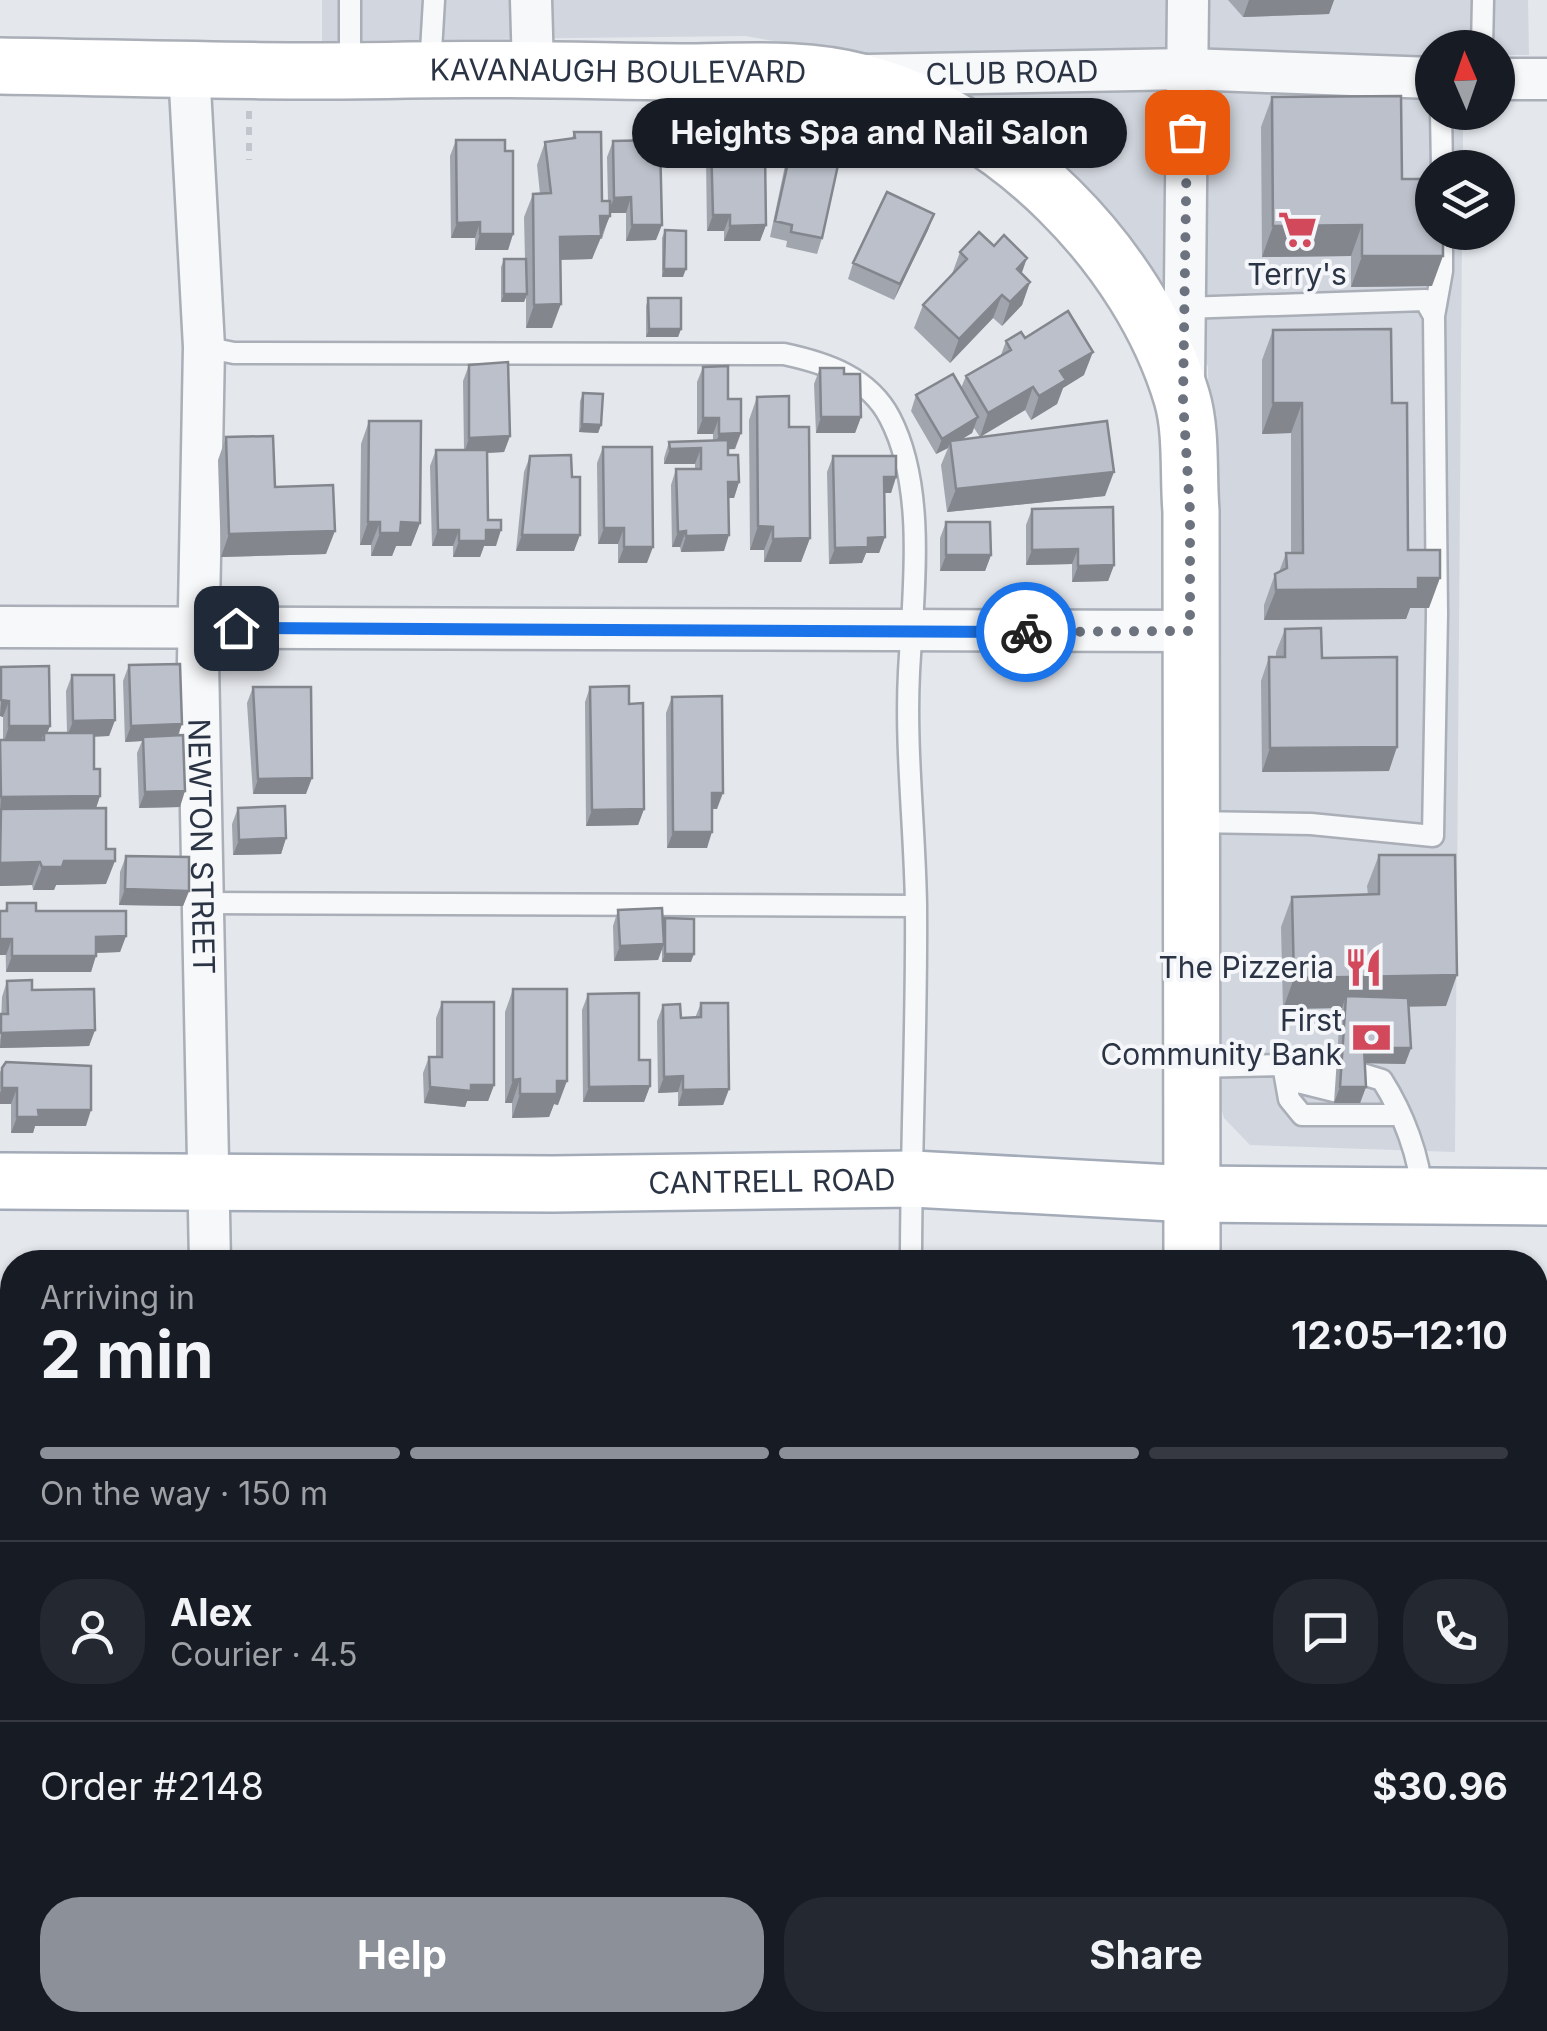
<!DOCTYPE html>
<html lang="en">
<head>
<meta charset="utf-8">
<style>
	:root { --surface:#171b24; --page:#242831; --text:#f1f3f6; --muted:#9ea1a6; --line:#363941; --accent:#8c9099 }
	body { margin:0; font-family:Inter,sans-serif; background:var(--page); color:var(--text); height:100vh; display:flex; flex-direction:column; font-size:38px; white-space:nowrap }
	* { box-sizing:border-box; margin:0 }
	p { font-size:32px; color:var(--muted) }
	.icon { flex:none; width:55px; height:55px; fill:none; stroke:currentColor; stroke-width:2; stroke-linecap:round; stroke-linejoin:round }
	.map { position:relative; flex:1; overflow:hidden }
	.drawer { position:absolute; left:0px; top:1250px; width:1548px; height:782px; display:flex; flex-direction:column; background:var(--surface); border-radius:40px 40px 0 0; box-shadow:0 2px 8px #0004 }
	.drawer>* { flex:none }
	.needle { width:65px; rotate:358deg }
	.controls { position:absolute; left:1415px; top:30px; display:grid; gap:20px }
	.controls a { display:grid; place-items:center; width:100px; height:100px; border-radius:50%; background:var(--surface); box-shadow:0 2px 8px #0004; font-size:50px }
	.pin { position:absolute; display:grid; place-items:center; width:85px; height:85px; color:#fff; margin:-42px; border-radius:20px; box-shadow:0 5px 15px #0006 }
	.courier { position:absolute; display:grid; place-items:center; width:100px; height:100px; margin:-50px; border:8px solid #1a73e8; border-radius:50%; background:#fff; color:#222; box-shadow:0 2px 12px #0007 }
	.bubble { position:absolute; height:70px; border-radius:35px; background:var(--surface); box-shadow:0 2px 8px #0004; font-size:32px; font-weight:700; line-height:70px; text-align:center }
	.overview em { font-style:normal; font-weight:700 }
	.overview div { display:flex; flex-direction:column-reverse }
	.overview { display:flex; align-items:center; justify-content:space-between; height:170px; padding:0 40px }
	h1 { font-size:65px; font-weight:700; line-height:75px }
	.bar { display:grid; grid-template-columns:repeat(4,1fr); gap:15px 10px; align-content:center; height:120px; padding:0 40px }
	.bar i { height:12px; border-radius:8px; background:var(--line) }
	.bar .current { background:var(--accent) }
	.bar p { grid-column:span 4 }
	.line { display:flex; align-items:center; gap:25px; padding:0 40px; border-top:2px solid var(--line) }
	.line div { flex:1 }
	.round { display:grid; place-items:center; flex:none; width:105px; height:105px; border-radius:40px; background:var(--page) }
	.cta { display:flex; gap:20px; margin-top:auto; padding:20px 40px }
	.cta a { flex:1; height:115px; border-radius:40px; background:var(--accent); color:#fff; font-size:40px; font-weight:700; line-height:115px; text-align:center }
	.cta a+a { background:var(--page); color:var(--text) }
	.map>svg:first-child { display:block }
</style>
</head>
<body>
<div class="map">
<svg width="1547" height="2031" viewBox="0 0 1547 2031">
	<rect width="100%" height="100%" fill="#e4e7ec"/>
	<path fill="#d2d6de" d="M322 0H1528L1529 55H1498V48H1432V112L1463 113V167L1432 168V232L1462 233 1455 1152 1250 1145 1224 1118 1217 1094 1214 989 1208 366 1113 222 833 51 745 36 322 41Z"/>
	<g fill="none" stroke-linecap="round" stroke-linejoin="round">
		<defs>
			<path id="lane" d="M1482 48 1483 0
				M350 68V0
				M430 68 434 0
				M1441 112 1442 168
				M1184 308 1425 300 1434 316 1437 614 1433 836 1311 824 1191 822
				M1434 316 1442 271V232
				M204 347 234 353 784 354C826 363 869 377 890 418 927 489 913 595 909 672 905 749 915 829 916 906 917 1025 911 1144 911 1262
				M203 903 916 906
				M1283 1065 1289 1099 1302 1115H1397
				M1194 1067 1283 1065 1334 1073
				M1359 1073 1382 1080C1403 1113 1420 1157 1422 1195
				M1286 1079 1334 1091
				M1038 2020 1043 2031"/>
			<g id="street">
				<path d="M531 0 533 68"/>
				<path id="s1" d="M189 69 204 347 198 661 210 1262"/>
				<path id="s2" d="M867 75 1187 69 1432 78"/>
				<path d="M1498 79H1547"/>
				<path d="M1184 381 1188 0"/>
				<path d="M0 627 1190 631"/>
				<path d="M204 2020V2031"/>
				<path d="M739 2020 742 2031"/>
				<path d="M1517 2031 1532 2020"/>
			</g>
			<g id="secondary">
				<path id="s3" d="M0 66C136 68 272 73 408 70 499 68 589 71 680 72 739 72 803 66 861 82 1004 119 1140 256 1182 398 1192 432 1188 476 1191 511L1192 1262"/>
				<path d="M1364 2020 1373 2031"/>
			</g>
			<g id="primary">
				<path id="s4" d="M0 1181 553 1184 913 1179 1191 1194 1547 1197"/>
			</g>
		</defs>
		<use href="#lane" stroke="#a9aeb7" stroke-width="25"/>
		<use href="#street" stroke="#a9aeb7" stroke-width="45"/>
		<use href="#secondary" stroke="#a9aeb7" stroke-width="60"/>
		<use href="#primary" stroke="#a3abb8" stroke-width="60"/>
		<path stroke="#c2c5cb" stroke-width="6" stroke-dasharray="8 8" stroke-linecap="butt" d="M249 111V160"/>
		<use href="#lane" stroke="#f7f8fa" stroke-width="20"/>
		<use href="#street" stroke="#f7f8fa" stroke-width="40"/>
		<use href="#secondary" stroke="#fff" stroke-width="55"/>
		<use href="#primary" stroke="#fff" stroke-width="55"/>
	</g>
	<path fill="#a1a5ae" d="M1228 0H1334L1329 14 1243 17Z
		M1272 97 1402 179 1432 286 1351 287V256L1262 257 1261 127Z
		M574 132 602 201H608L607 157 613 141 656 240 626 241V213H610L602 239H599L592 259 560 260 552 328H526V297L524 302H501V267L504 259H525L524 217 533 194H540L537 165 545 142 572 138Z
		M456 140 505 151 513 234 508 250H475V238H451L450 156Z
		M793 140 825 153 822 238 817 254 786 247 787 241 770 237 787 156Z
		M711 141 766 225 760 241H724V231H707L706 157Z
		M934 214 928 230 894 300 848 279 853 263Z
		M665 230 683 277H662V238Z
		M994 246 1030 282 1022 305 1002 326 993 318 950 363 914 328 923 305 952 274 960 252Z
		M648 298 681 329 678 337H646V306Z
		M1273 330 1392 403 1408 550 1429 608H1410L1406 619 1264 620V605L1275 574 1279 572 1286 553H1291V433L1262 434V360Z
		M1025 338 1084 375 1063 388 1057 404 1031 420 1025 410 980 437 974 428 972 433 961 440 1105 496 947 512 941 465 948 448 936 454 911 411 916 395 961 388 966 376 1001 355 1006 341Z
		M469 365 510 436 504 452 487 453 488 520 496 546H484L480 557H453V546H432L430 466 436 450H464L463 381Z
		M703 367 728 399 735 449H728V455L739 482 734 498H728L724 551 681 552 680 547H672L671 485 676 469H695V464H664V458L669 442 713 441V434H697V382Z
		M820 368 844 374 861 417 855 433H816L814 384Z
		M583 393 601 425 598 433 579 432 580 401Z
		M757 397 789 427 810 538 801 562H764V550H750L749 420Z
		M369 421 420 523 411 546H396L392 556H371V545H360L361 444Z
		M226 437 275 487 326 554 221 557 218 460Z
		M603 447 647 563H618V544H598L597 463Z
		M530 456 572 477 574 551H516L524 472Z
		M833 456 896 477 891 493H884L885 537 879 553H866L862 563 829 564 827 472Z
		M1032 509 1114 565 1108 581 1072 582V564L1026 565V525Z
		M946 522 991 555 985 571H940V538Z
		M1285 629 1322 658 1389 771 1262 772 1261 681 1269 657H1276V652Z
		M129 665 182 724 178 735 180 807 139 808 137 753 142 741 125 742 123 681Z
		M1 667 50 726 47 733H67L66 691 72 675 115 720 109 736 94 737V769L100 796 96 808 106 884 56 885 54 890H33L32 885 0 886V740H3V717L0 716Z
		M253 687 306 794H253L247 703Z
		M590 687 629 704 644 809 638 825 586 826 585 702Z
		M672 697 717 809H712L707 848H667L666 713Z
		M238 808 286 838 281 854 233 855 232 824Z
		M1379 855 1446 1006H1409L1411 1048 1405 1064 1365 1063 1366 1087 1360 1103H1334L1340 1012 1342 1008 1283 1009 1281 927 1292 897 1368 895 1367 886Z
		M126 856 189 891 183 906 119 905 120 872Z
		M7 903 36 911 126 936 120 952 96 953 91 972H6L5 911Z
		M618 910 663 924 665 918 691 962H662V948L658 960 614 961 613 926Z
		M7 981 32 990 95 1030 89 1046 0 1048 2 997Z
		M513 989 558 1105 554 1104 549 1117 512 1118V1103H505V1012Z
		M588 994 639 1060 650 1086 644 1102H583L582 1010Z
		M442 1002 494 1085 488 1101H467L465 1107 424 1103 423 1073 429 1057H436V1018Z
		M701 1003 729 1089 723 1105 678 1106V1092L658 1093 657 1021 663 1005 681 1018H695Z
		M2 1068 86 1126H35L33 1133H11V1104H0V1072Z"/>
	<path fill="#83868d" d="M1249 0H1334L1329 14 1243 17Z
		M631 197 626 213H608L614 198Z
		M934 214 928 230 894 300 900 284Z
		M713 215H730L724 231H707Z
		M600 216H610L592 259 551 260 560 237Z
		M480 222 475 238H451L457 223Z
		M632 225H662L656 240 626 241Z
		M766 225 760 241H724L730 226Z
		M1362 225 1351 256 1262 257 1273 226Z
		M480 234H513L508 250H475Z
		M1362 256H1443L1432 286 1351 287Z
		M1027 258 1019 281 1017 269Z
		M664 269H686L683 277H662Z
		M1030 282 1022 305 1002 326 1010 302Z
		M504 294H527L524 302H501Z
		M1002 295 993 318 950 363 959 339Z
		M561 304 552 328H526L534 305Z
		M649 329H681L678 337H646Z
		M1093 352 1084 375 1063 388 1057 404 1031 420 1039 396 1060 371Z
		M1033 387 1025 410 980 437 988 413Z
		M1273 403H1302L1291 433 1262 434Z
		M821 417H861L855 433H816Z
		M978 417 972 433 950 446V441L948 448 936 454 942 439Z
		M703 418H719L713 434H697Z
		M582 424 601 425 598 433 579 432Z
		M741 433 735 449 714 450 719 434Z
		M510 436 504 452 464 454 469 438Z
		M701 448 695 464H664L670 449Z
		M1114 472 1105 496 947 512 956 489Z
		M884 477H896L891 493H878Z
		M728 482H739L734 498H722Z
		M368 522H380L371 545H360Z
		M401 522 420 523 411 546H396L392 556H371L380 533Z
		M758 526 773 527 764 550H750Z
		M604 528H624L618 544H598Z
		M438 530H459L453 546H432Z
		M486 530H501L496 546H484L480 557H453L459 541Z
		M335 531 326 554 221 557 229 534Z
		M686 531 680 547H672L678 532Z
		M522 535H580L574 551H516Z
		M729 535 724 551 681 552 686 536Z
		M885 537 879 553H866L862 563 829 564 835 548 868 538Z
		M810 538 801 562H764L773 539Z
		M624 547H653L647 563H618Z
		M1078 549 1072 564 1026 565 1032 550Z
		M946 555H991L985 571H940Z
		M1114 565 1108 581 1072 582 1078 566Z
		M1418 578H1440L1429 608H1410L1406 619 1264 620 1276 590Z
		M1 700 9 701 3 717 0 716Z
		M115 720 109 736 67 737 73 721Z
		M182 724 176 740 143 737 142 741 125 742 131 726Z
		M9 726H50L44 741V733L41 741 4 742Z
		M1397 747 1389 771 1262 772 1270 748Z
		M312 778 306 794H253L258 779Z
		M185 791 180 807 139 808 145 792Z
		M712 793H723L717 809 706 808Z
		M100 796 92 820 1 809 0 813 1 797Z
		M644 809 638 825 586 826 592 810Z
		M673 832H712L707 848H667Z
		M286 838 281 854 233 855 239 840Z
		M64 861H115L106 884 56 885 54 890H33L42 867Z
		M40 862 32 885 0 886V863Z
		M125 889 189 891 183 906 119 905Z
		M126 936 120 952 90 953 96 937Z
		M0 939H12L6 955H0Z
		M664 944 658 960 614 961 620 946Z
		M665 954H694L691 962H662Z
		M12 956H96L91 972H6Z
		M1457 975 1446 1006 1345 1008 1346 996 1342 1008 1283 1009 1294 978Z
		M95 1030 89 1046 0 1048 1 1033Z
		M1364 1048H1411L1405 1064 1359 1063Z
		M683 1076 678 1092 658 1093 664 1077Z
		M520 1079 512 1103H505L513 1080Z
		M557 1081H567L558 1105 554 1104 549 1117 512 1118 520 1094Z
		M494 1085 488 1101H467L465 1107 424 1103 430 1087Z
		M650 1086 644 1102H583L589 1087Z
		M1340 1087H1366L1360 1103H1334Z
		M2 1088H17L11 1104H0V1093Z
		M729 1089 723 1105 678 1106 683 1090Z
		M38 1110H91L86 1126H35L33 1133H11L17 1117Z"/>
	<path fill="#bbc0ca" stroke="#83868d" stroke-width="2.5" d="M1401 96 1402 179H1432V232H1443V256H1362V225L1273 226 1272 97Z
		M574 132H601L602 201H610V216H600L601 236 560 237 561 304 534 305 533 194 551 193 545 142 575 138Z
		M456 140H505V151H513V234H480V222L457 223Z
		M660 140 662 225H632L631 197 614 198 613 141Z
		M757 140V153H765L766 225 730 226V215H713L711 141Z
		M793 140 826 147 825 153 840 156 822 238 791 232 792 225 775 221Z
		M887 192 934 214 900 284 853 263Z
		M665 230 686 231V269H664Z
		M979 232 994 246 1004 235 1027 258 1017 269 1030 282 1010 302 1002 295 959 339 923 305 967 259 960 252Z
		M504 259H526L527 294H504Z
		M648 298H681V329H649Z
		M1068 311 1093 352 1060 371 1066 380 1039 396 1033 387 988 413 966 376 1011 350 1006 341 1021 332 1025 338Z
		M1391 329 1392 403H1407L1408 550H1440V578H1418V589L1276 590 1275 574 1287 568 1286 553H1303L1302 403H1273V330Z
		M508 362 510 436 469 438V365Z
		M728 366V399H741V433L719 434V418H703V367Z
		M820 368H844V374H860L861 417H821Z
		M953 374 978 417 942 439 916 395Z
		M583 393 603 394 601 425 582 424Z
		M789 396V427H809L810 538 773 539V527L758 526 757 397Z
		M369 421H421L420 523 401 522 400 533H380V522H368Z
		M1107 421 1114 472 956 489 950 441Z
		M273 436 275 487 333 485 335 531 229 534 226 437Z
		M728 440V455H738L739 482H728L729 535 686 536V531L678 532 676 469H701V448L670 449 669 442Z
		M603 447H652L653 547H624V528H604Z
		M436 450H487L488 520H501V530H486V541H459V530H438Z
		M571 455 572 477H580V535H522L530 456Z
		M833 456H896V477H884L885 537 868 538V547L835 548Z
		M1113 507 1114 565 1078 566V549L1032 550V509Z
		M946 522H990L991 555H946Z
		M1321 628 1322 658 1397 657V747L1270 748 1269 657H1285V629Z
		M180 664 182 724 131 726 129 665Z
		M49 666 50 726H9V701L1 700V667Z
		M72 675H114L115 720 73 721Z
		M629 686V704L643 703 644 809 592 810 590 687Z
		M253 687H311L312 778 258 779Z
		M722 696 723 793H712V832H673L672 697Z
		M44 733H94V769H100V796L1 797 0 740H44Z
		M183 735 185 791 145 792 143 737Z
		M285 806 286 838 239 840 238 808Z
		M106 808V849H115V861H64L62 867H42L40 862 0 863 1 809Z
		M1379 855H1455L1457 975 1294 978 1292 897 1379 894Z
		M126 856 189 857V891L125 889Z
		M7 903H36V911H126V936L96 937V956H12V939H0V911H7Z
		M662 908 664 944 620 946 618 910Z
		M665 918 694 919V954H665Z
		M32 980V990L94 989 95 1030 1 1033V1014H8L7 981Z
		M513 989H567V1081H557V1094H520V1079L513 1080Z
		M639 993V1060H650V1086L589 1087 588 994Z
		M1346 996 1408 998 1411 1048H1364L1366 1087H1340Z
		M442 1002H494V1085H471V1091L430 1087 429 1057H442Z
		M701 1003H728L729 1089 683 1090V1076L664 1077 663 1005 680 1004 681 1018 701 1017Z
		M6 1062 91 1066V1110H38L39 1117H17V1088H2V1068Z"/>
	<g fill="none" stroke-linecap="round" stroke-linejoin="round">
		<path stroke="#6c737f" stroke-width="10" stroke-dasharray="0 18" d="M1026 632 1190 631V511L1183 400 1187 132"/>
		<path stroke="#1a73e8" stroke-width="12" d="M236 628 1026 632"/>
	</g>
	<defs>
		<symbol id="supermarket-bare" viewBox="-9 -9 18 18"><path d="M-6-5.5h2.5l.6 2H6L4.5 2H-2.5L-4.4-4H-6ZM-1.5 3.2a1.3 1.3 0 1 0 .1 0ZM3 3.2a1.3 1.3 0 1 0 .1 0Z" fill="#d1495b" stroke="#f4f6f9" stroke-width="2.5" paint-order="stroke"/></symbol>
		<symbol id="restaurant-bare" viewBox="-9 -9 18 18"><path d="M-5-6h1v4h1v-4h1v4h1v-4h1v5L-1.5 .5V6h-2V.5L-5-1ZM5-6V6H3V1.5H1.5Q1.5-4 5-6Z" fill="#d1495b" stroke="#f4f6f9" stroke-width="2.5" paint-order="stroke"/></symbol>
		<symbol id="bank-bare" viewBox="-9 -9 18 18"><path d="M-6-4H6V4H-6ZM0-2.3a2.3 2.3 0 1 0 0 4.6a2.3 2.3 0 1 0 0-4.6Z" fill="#d1495b" stroke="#f4f6f9" stroke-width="2.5" paint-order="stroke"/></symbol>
	</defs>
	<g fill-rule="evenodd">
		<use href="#supermarket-bare" x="1270" y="202" width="55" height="55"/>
		<use href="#restaurant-bare" x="1336" y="940" width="55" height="55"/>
		<use href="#bank-bare" x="1344" y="1010" width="55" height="55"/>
	</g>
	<g text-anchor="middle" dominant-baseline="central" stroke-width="8" stroke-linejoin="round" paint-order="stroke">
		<g font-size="30" fill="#2b3445" stroke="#f4f6f9">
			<text stroke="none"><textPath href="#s2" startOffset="145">CLUB ROAD</textPath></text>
			<text stroke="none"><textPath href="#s3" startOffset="618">KAVANAUGH BOULEVARD</textPath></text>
			<text stroke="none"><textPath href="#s1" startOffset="778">NEWTON STREET</textPath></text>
			<text stroke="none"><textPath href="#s4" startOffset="772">CANTRELL ROAD</textPath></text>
		</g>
		<g font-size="30" fill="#2b3445" stroke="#f4f6f9" text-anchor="end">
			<text x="1297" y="274" text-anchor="middle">Terry's</text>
			<text x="1334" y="967">The Pizzeria</text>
			<text x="1342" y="1020">First<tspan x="1342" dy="34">Community Bank</tspan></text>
		</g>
	</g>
</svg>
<div class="controls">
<a><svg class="needle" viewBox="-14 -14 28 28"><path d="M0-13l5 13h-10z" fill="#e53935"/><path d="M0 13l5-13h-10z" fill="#9ea1a6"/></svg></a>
<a><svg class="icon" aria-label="layers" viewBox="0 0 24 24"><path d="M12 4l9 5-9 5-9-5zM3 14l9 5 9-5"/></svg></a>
</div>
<div class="pin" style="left:1187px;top:132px;background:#ea580c"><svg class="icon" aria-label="bag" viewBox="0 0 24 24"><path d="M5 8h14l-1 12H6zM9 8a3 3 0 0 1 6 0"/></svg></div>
<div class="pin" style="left:236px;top:628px;background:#1f2937"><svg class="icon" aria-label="home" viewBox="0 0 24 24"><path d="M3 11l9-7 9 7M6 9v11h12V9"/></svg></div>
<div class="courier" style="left:1026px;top:632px"><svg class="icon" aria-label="bike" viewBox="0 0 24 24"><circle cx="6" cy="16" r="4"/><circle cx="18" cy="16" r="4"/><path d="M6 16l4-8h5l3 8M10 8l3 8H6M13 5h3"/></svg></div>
<div class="bubble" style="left:632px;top:98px;width:495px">Heights Spa and Nail Salon</div>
<section class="drawer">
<div class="overview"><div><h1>2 min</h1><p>Arriving in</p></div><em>12:05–12:10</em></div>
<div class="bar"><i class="current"></i><i class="current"></i><i class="current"></i><i></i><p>On the way · 150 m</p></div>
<div class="line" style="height:180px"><a class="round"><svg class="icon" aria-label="person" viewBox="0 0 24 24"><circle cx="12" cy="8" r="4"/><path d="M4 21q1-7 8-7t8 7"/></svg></a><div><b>Alex</b><p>Courier · 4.5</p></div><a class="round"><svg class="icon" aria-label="chat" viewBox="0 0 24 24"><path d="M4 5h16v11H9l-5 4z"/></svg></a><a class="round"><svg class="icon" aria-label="phone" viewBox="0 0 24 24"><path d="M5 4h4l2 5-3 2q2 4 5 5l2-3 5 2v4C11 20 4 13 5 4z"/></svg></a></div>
<div class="line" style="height:130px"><div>Order #2148</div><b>$30.96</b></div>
<div class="cta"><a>Help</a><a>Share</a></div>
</section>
</div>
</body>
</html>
